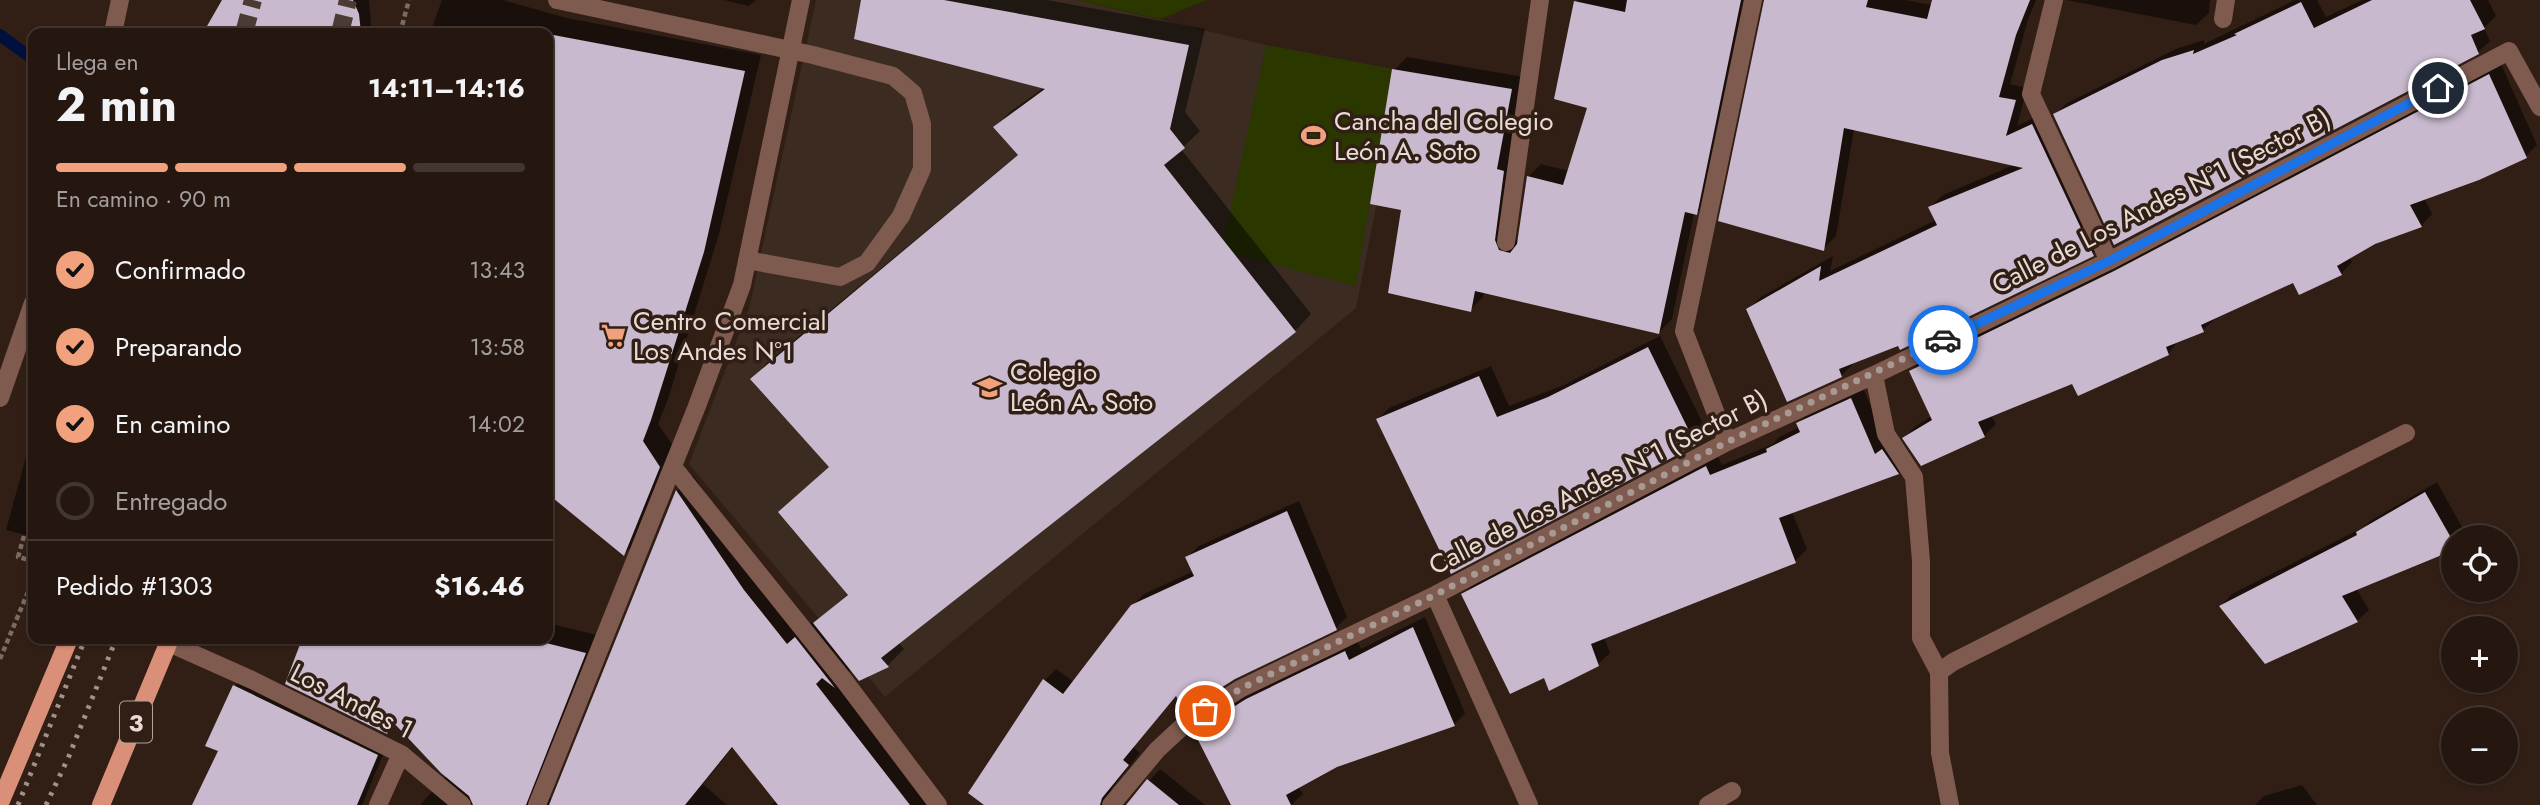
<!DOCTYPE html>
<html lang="es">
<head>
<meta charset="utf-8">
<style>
	:root { --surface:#251710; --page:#2d2019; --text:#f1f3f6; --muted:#a39f9f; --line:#423630; --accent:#f1a17c }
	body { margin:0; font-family:Jost,sans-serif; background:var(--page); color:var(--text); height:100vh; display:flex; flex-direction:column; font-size:26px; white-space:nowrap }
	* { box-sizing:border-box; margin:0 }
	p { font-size:23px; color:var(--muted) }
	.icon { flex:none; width:38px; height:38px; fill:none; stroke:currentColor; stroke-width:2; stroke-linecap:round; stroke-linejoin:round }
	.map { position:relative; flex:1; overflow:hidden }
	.panel { position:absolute; left:28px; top:28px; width:525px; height:616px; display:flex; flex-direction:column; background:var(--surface); border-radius:14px; box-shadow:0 2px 5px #0004,0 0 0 2px var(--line) }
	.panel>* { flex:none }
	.buttons { position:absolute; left:2441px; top:525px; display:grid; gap:14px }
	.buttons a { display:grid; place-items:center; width:77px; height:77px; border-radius:50%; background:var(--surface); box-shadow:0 2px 5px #0004,0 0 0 2px var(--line); font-size:35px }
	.pin { position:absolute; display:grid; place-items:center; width:60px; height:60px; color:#fff; margin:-30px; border:4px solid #fff; border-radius:50%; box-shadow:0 2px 7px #0007 }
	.courier { position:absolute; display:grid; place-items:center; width:70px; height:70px; margin:-35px; border:5px solid #1a73e8; border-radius:50%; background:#fff; color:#222; box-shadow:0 2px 9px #0007 }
	.head em { font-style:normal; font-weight:700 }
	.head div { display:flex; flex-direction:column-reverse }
	.head { display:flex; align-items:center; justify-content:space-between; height:119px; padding:0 28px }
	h1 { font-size:46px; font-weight:700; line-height:52px }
	.bar { display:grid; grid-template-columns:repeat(4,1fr); gap:10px 7px; align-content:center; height:84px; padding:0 28px }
	.bar i { height:9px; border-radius:5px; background:var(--line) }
	.bar .current { background:var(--accent) }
	.bar p { grid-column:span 4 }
	.line { display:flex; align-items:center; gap:18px; padding:0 28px; border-top:2px solid var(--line) }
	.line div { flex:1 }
	ol { padding:0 28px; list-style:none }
	li { display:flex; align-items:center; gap:21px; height:77px }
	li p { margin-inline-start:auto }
	li .icon { padding:7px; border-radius:50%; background:var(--accent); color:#111; stroke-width:4 }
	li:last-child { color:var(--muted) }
	li i { width:38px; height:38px; border:4px solid var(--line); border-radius:50% }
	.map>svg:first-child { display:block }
</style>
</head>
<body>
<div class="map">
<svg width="2540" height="805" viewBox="0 0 2540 805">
	<rect width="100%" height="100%" fill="#311f15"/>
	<path fill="#3b2b21" d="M816 0H1077L1266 45 1403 71 1356 308 885 697 689 464 749 309Z"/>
	<path fill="#2a3800" d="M1077 0H1207L1160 19Z
		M1266 45 1392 69 1356 286 1222 250Z"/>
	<path fill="#0007" d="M226 0H369L372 33H210L215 16Z
		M442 0H503L567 18 761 55 719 234 667 402 658 424 676 450 641 538 624 554 548 491V33H430Z
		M724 0H756L749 6Z
		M863 0H1047L1205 29 1185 112 1200 131 1181 149 1311 314 1295 331 898 642 904 649 888 665 860 679 851 669 840 681 939 805H771L776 800 734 746 703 784 727 805H420L447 775 396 722 386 732 288 683 304 639H548V623L601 636 545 796 553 800 677 491 693 475 761 574 804 629 812 622 814 624 849 593 831 466 752 379 768 362 1019 154 995 127 1011 111 1045 87Z
		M1578 0H1751L1709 201 1696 213H1694L1672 319 1659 332 1484 291 1483 297 1470 310 1403 208 1394 70 1407 57 1524 77 1509 157 1516 159 1512 239 1519 240 1528 177 1541 164 1569 171 1589 107 1576 2Z
		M1766 0H1905L1932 5 1933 0H2036L2028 20 2010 84 2027 88 2017 126 2045 112 2106 241 2093 254 1854 363 1841 376 1748 309 1761 297 1833 256 1830 271 1936 220 1930 207 1943 195 2016 164 1854 129 1836 236 1823 249Z
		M2210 0 2209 13 2196 25 2066 0Z
		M2295 0H2317L2326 17 2362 0H2488L2496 16 2484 28 2490 41 2478 52 2115 243 2055 114 2067 103 2176 49 2204 40V44Z
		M2501 64 2537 145 2526 156 2424 198 2432 214 2421 226 2374 243 2350 257 2352 262 2341 274 2294 281 2215 319 2203 330 2179 340 2168 354 2073 382 1991 415 1996 424 1984 436 1904 438 1916 426 1932 416 1911 371 1923 359Z
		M1660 336 1707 432 1695 444 1378 419 1389 408 1491 366 1509 406 1562 386Z
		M1863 388 1887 444 1909 461 1898 473 1792 512 1807 549 1795 561 1604 637 1610 653 1598 664 1545 675 1463 595 1475 583 1718 456 1722 465 1773 444 1779 437 1800 427 1798 423 1810 412Z
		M33 431V537L6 530Z
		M2437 482 2467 536 2454 537V548L2356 588 2369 610 2357 621 2221 606 2232 594 2364 527 2370 521Z
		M1299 501 1347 617 1336 628 1178 694 1133 747 1140 753 1111 789 1114 802 1121 805H987L971 792 1045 680 1056 669 1074 682 1132 606 1144 594 1194 571 1187 557 1199 546Z
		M1425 617 1465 713 1454 725 1336 766 1298 786 1303 794 1291 805H1233L1196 732 1208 720 1259 688 1357 640 1361 649Z
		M246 675 388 743 362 805H196L220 751 235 686Z
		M1160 769 1205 805H1122L1127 804Z
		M2302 785 2317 805H2255L2264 796Z"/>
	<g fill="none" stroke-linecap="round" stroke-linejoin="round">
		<path stroke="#00103d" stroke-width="12" d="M0 35 33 59"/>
	</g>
	<path fill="#c8b9ce" d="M222 0H353L359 14 361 33H203Z
		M861 0H944L1189 45 1170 129 1185 148 1164 165 1296 332 881 658 889 667 859 681 813 623 848 595 778 512 829 467 750 379 1018 155 993 127 1045 89 854 39Z
		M1627 0H1741L1697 215 1685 212 1659 334 1475 291 1471 312 1388 293 1401 210 1370 204 1392 69 1512 89 1497 169 1504 171 1495 240 1499 250 1510 253 1517 244 1527 176 1563 185 1587 108 1554 99 1574 1 1625 12Z
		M1764 0H1868L1866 7 1927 19 1932 0H2030L2016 35 1999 97 2016 100 2006 136 2032 124 2094 256 1900 350 1898 346 1839 369 1842 377 1787 402 1746 309 1821 266 1819 281 1937 225 1928 207 2023 168 1844 128 1824 251 1718 221Z
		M2372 0H2470L2485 29 2471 35 2479 54 2114 245 2053 114 2162 60 2194 50 2193 54 2237 35 2234 34 2301 2 2314 28Z
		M548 34 745 71 704 252 651 420 643 441 660 467 624 556 548 494Z
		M2489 74 2527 158 2479 180 2410 205 2422 227 2375 244 2337 266 2342 275 2299 295 2293 283 2201 325 2204 332 2166 347 2169 355 2078 396 2072 384 1978 422 1985 437 1921 466 1902 438 1932 420 1909 371 2114 271Z
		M1648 347 1696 445 1451 574 1376 419 1479 376 1497 417 1548 397Z
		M1851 398 1875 454 1882 449 1899 474 1779 518 1796 563 1591 644 1599 666 1549 691 1544 678 1510 694 1461 594 1706 466 1710 475 1767 452 1766 449 1800 432 1796 423Z
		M676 490 744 590 787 644 795 637 835 688 822 678 816 684 910 805H778L732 747 685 805H549Z
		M2425 492 2454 543V550L2342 596 2358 622 2265 664 2219 606 2357 535 2356 532Z
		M1287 511 1337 630 1235 679 1184 711 1176 696 1123 760 1129 765 1102 798 1100 805H984L968 793 1043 679 1063 694 1131 605 1194 576 1185 557Z
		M1413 627 1455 726 1337 767 1286 795 1291 805H1231L1194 732 1246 699 1345 651 1349 660Z
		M302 639H530L586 653 526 805H473L469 796 441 773 392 721 387 734 285 684Z
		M233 685 378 755 357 805H192L218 751 205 746Z
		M1147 779 1179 805H1126Z"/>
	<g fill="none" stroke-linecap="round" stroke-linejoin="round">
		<path stroke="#4c3b32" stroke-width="18" stroke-dasharray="18 9" stroke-linecap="butt" d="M244 33 253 0
			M340 33 348 0"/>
		<path stroke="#7b6b63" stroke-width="4.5" stroke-dasharray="5 3.5" stroke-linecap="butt" d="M400 33 409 0
			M24 536 18 557 33 561
			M0 659 33 580"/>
		<path stroke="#7f5a4f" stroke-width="18" d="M557 0 813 55 893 76 913 93 922 124V169L901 216 867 263 840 277 747 260
			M2054 0 2031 94 2109 261
			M2223 19 2226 0
			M113 33 120 0
			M1506 242 1540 0
			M1874 375 1886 434 1914 477 1921 561V638L1939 672 1940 753 1950 805
			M0 398 33 303
			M1727 442 1684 331 1753 0
			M673 467 843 679 938 805
			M1435 595 1529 805
			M169 643 252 680 401 754 462 805
			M1939 672 1953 662 2406 433
			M378 805 401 754
			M537 805 697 406 742 285 801 0
			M1111 805 1157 750 1185 724 1240 689 1435 595 1727 442 1874 375 2109 261 2509 51 2540 107
			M1708 805 1732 791"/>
		<path stroke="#da8f78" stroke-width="18" d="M0 803 69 639
			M101 805 170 639"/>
		<path stroke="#a09189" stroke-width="5" stroke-dasharray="3.5 7" stroke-linecap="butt" d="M18 805 85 639
			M46 805 69 756 116 639"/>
	</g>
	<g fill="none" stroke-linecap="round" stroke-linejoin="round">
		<path stroke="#a89992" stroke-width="7" stroke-dasharray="0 12.6" d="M1205 711 1240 689 1435 595 1727 442 1943 340"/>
		<path stroke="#1a73e8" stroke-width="9" d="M1943 340 2109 261 2438 88"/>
	</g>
	<defs>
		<symbol id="stadium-bare" viewBox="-9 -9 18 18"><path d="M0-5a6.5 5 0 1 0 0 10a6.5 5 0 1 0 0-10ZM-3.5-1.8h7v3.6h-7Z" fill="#f1a17c" stroke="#311f15" stroke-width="2.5" paint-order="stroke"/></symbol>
		<symbol id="supermarket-bare" viewBox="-9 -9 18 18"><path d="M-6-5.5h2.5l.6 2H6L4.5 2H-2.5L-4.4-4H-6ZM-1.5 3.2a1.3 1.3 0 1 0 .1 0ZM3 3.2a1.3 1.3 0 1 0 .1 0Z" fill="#f1a17c" stroke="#311f15" stroke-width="2.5" paint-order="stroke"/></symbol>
		<symbol id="school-bare" viewBox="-9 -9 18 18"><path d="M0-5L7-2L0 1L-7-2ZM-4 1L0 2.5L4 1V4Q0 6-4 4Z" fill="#f1a17c" stroke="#311f15" stroke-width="2.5" paint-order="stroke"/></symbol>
	</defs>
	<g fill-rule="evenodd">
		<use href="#stadium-bare" x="1296" y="118" width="35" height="35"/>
		<use href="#supermarket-bare" x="596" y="318" width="35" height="35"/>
		<use href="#school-bare" x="972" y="370" width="35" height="35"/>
	</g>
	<g text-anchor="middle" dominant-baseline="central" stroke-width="7" stroke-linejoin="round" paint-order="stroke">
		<rect fill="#311f15" stroke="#b1a39b" stroke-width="2" x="120" y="701.5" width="32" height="41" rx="5"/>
		<g font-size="24" font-weight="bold" fill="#e8dbd5">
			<text x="136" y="722">3</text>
		</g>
		<g font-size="26" fill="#e8dbd5" stroke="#311f15" text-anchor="start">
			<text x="1334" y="121">Cancha del Colegio<tspan x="1334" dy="30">León A. Soto</tspan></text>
			<text x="633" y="321">Centro Comercial<tspan x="633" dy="30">Los Andes N°1</tspan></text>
			<text x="1010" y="372">Colegio<tspan x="1010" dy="30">León A. Soto</tspan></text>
		</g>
		<g font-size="26" fill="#e8dbd5" stroke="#311f15">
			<text transform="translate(2161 201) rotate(-27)">Calle de Los Andes N°1 (Sector B)</text>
			<text transform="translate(1598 482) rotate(-27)">Calle de Los Andes N°1 (Sector B)</text>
			<text transform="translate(352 701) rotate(27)">Los Andes 1</text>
		</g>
	</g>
</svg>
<div class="buttons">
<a><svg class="icon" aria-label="locate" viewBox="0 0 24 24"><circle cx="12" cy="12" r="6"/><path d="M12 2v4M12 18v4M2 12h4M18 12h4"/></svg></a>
<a>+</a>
<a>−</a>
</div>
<div class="pin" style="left:1205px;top:711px;background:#ea580c"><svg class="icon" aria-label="bag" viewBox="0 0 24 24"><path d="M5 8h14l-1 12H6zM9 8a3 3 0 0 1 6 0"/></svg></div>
<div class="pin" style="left:2438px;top:88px;background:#1f2937"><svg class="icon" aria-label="home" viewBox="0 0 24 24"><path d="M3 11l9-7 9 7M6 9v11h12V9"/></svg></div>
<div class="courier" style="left:1943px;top:340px"><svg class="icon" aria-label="car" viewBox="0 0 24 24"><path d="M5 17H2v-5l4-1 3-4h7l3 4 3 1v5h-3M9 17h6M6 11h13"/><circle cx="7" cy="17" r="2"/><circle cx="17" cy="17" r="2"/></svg></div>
<section class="panel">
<div class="head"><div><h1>2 min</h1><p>Llega en</p></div><em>14:11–14:16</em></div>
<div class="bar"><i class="current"></i><i class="current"></i><i class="current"></i><i></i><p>En camino · 90 m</p></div>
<ol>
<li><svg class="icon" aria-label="check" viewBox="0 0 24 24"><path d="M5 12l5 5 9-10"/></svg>Confirmado<p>13:43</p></li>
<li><svg class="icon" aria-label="check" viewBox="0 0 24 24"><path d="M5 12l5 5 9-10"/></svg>Preparando<p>13:58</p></li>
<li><svg class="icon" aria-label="check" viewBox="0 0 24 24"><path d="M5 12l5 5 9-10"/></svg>En camino<p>14:02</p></li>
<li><i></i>Entregado</li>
</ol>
<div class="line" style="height:91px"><div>Pedido #1303</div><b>$16.46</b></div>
</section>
</div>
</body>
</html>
